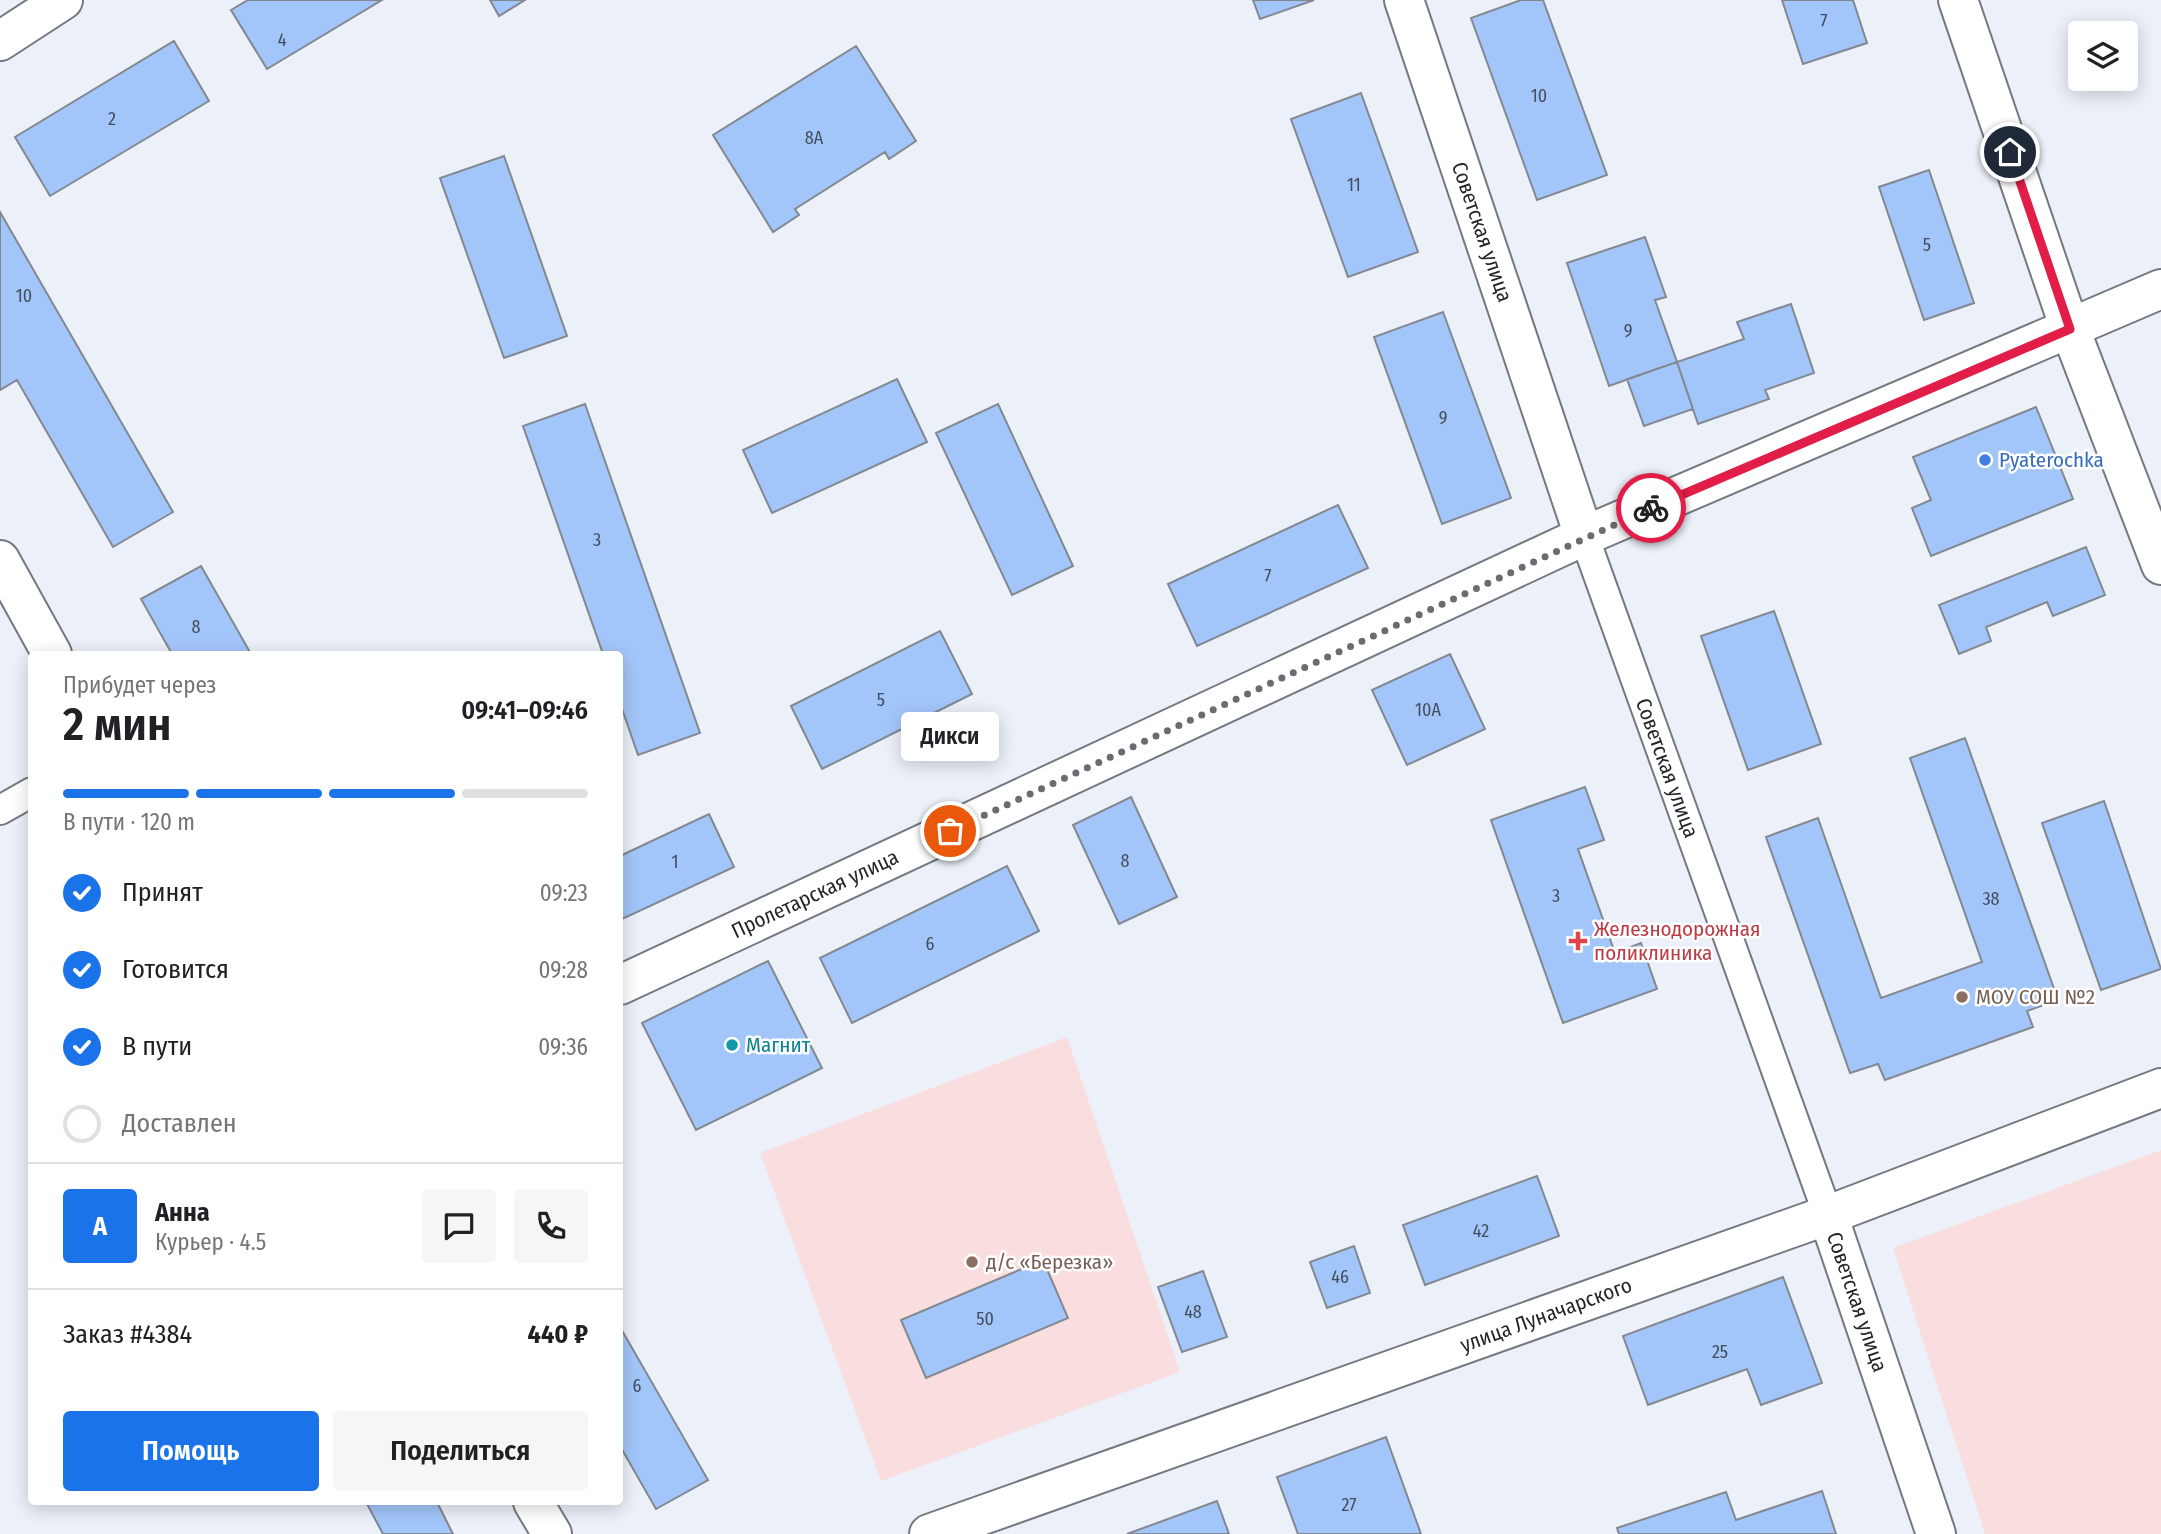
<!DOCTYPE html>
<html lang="ru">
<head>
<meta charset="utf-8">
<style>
	:root { --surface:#fff; --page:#f6f6f6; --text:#202124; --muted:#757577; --line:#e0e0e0; --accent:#1a73e8 }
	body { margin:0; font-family:"Fira Sans Condensed",sans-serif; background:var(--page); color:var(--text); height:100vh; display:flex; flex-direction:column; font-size:26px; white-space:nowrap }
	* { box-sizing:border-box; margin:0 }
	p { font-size:23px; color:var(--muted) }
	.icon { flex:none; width:38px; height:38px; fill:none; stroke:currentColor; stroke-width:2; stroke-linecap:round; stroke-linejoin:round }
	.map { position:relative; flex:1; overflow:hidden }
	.drawer { position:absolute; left:28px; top:651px; width:595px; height:854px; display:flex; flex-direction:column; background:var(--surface); border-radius:7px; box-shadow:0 4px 18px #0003 }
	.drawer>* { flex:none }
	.fabs { position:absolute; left:2068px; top:21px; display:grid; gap:14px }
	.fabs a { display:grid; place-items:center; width:70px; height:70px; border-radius:7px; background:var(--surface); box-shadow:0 4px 18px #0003; font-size:35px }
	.pin { position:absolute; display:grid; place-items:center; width:60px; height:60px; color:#fff; margin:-30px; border:4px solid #fff; border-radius:50%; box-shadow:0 2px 7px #0007 }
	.courier { position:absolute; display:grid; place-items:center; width:70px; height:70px; margin:-35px; border:5px solid #e11d48; border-radius:50%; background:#fff; color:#222; box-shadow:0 2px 9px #0007 }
	.bubble { position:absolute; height:49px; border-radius:7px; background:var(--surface); box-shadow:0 4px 18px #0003; font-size:23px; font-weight:600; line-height:49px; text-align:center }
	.head em { font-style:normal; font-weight:600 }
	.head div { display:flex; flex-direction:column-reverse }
	.head { display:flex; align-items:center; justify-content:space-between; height:119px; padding:0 35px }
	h1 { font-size:46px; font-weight:600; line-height:52px }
	.bar { display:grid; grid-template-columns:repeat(4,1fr); gap:10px 7px; align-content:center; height:84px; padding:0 35px }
	.bar i { height:9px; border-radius:5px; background:var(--line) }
	.bar .selected { background:var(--accent) }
	.bar p { grid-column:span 4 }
	.line { display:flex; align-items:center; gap:18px; padding:0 35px; border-top:2px solid var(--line) }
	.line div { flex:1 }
	.round { display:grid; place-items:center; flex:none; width:74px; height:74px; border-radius:7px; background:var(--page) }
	ol { padding:0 35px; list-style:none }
	li { display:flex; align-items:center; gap:21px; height:77px }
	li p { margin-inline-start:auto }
	li .icon { padding:7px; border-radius:50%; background:var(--accent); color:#fff; stroke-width:4 }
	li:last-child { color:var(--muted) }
	li i { width:38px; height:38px; border:4px solid var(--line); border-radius:50% }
	.primary-button { display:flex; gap:14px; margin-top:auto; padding:14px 35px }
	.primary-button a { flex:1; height:80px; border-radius:7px; background:var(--accent); color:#fff; font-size:28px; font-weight:600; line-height:80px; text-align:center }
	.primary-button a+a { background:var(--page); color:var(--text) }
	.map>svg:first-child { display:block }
</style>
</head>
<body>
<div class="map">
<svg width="2161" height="1534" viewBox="0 0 2161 1534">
	<rect width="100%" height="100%" fill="#ebf0f9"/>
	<path fill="#fadedf" d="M1067 1037 1180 1372 881 1481 760 1153Z
		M2161 1150V1534H1985L1893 1248Z"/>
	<path fill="#a3c6fa" stroke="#838890" stroke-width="2" d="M248 0H382L267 69 231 10Z
		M490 0H525L499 16Z
		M1253 0H1314L1260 19Z
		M1521 0H1543L1607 175 1537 200 1471 18Z
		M1782 0H1853L1867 43 1803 64Z
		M174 41 209 101 50 196 15 137Z
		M856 46 916 141 889 159 885 152 795 209 799 215 773 232 713 135Z
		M1361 93 1418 252 1348 277 1291 119Z
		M504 156 567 336 504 358 440 178Z
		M1929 170 1974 303 1924 320 1879 187Z
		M0 212 173 512 113 547 17 380 0 390Z
		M1645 237 1666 297 1655 300 1677 362 1609 386 1567 263Z
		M1791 304 1814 373 1765 390 1769 399 1698 424 1677 362 1744 339 1737 322Z
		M1443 312 1511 498 1442 524 1374 337Z
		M1677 362 1693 409 1644 426 1627 379Z
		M897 379 927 442 772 513 743 450Z
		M585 404 700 733 638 755 620 703V654H603L523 426Z
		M998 404 1073 566 1012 595 936 433Z
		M2036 407 2073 499 1931 556 1912 508 1931 500 1913 457Z
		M1338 505 1368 568 1197 646 1168 584Z
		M2086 547 2105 595 2053 616 2047 602 1986 627 1991 641 1959 654 1939 605Z
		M201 566 251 654H172L141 599Z
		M1774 611 1821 744 1748 770 1701 636Z
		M940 631 972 694 822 769 791 706Z
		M1450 654 1485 729 1407 765 1372 690Z
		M1965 738 2058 1000 2027 1011 2033 1027 1885 1080 1878 1064 1850 1073 1766 837 1818 818 1881 998 1982 962 1910 758Z
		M1585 787 1604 840 1578 849 1615 953 1641 943 1657 989 1563 1023 1491 820Z
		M1131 797 1177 897 1119 924 1073 825Z
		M2104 801 2161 969 2101 990 2042 823Z
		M709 814 734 867 620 920V856Z
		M1007 866 1039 931 852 1023 820 958Z
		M768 961 822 1068 696 1130 642 1023Z
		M1537 1176 1559 1236 1425 1285 1403 1225Z
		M1354 1246 1370 1293 1327 1308 1310 1262Z
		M1043 1260 1068 1318 926 1378 901 1320Z
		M1203 1271 1227 1337 1182 1352 1158 1287Z
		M1783 1277 1822 1383 1761 1405 1747 1369 1648 1405 1623 1336Z
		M620 1327 708 1480 656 1509 620 1446Z
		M1386 1437 1421 1534H1298L1277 1477Z
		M1822 1491 1836 1534H1619L1617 1528 1726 1492 1736 1520Z
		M1217 1501 1229 1534H1127Z
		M366 1502H437L453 1534H383Z"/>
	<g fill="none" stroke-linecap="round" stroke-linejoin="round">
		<defs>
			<path id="pedestrian" d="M1584 536 1828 1215
				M0 810 32 792"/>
			<path id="minor" d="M1404 0 1584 536
				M1958 0 2070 329 2161 565
				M0 41 63 0
				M0 560 52 654
				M620 985 1584 536 2161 289
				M1828 1215 1936 1534
				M533 1502 552 1534
				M929 1534 1828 1215 2161 1088"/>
		</defs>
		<use href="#pedestrian" stroke="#747980" stroke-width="32"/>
		<use href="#minor" stroke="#747980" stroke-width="42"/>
		<use href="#pedestrian" stroke="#fff" stroke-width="28"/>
		<use href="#minor" stroke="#fff" stroke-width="38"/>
	</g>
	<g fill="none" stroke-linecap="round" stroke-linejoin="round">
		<path stroke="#696c71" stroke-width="7" stroke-dasharray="0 12.6" d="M950 831 1651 508"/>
		<path stroke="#e11d48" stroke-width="9" d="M1651 508 2070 329 2010 152"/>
	</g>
	<circle fill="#3f7fe0" stroke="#fff" stroke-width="2.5" cx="1985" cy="460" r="7"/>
	<path fill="#e0444e" stroke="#fff" stroke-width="2.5" d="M1574.5 930.5h7v7h7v7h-7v7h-7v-7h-7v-7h7z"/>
	<g fill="#8d6e63" stroke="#fff" stroke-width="2.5">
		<circle cx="1962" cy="997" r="7"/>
		<circle cx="972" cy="1262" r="7"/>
	</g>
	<circle fill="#0f9aa8" stroke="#fff" stroke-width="2.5" cx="732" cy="1045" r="7"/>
	<g text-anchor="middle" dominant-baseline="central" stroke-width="5" stroke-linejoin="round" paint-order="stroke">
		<g font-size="18" fill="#434d5c">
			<text x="1824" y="21">7</text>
			<text x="282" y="40">4</text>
			<text x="1539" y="96">10</text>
			<text x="112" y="119">2</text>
			<text x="814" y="138">8А</text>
			<text x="1354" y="185">11</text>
			<text x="1927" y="245">5</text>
			<text x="24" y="296">10</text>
			<text x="1628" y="331">9</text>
			<text x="1443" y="418">9</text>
			<text x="597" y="540">3</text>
			<text x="1268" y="576">7</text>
			<text x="196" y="627">8</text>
			<text x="881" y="700">5</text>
			<text x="1428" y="710">10А</text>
			<text x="1125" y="861">8</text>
			<text x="675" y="862">1</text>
			<text x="1556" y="896">3</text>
			<text x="1991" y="899">38</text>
			<text x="930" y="944">6</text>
			<text x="1481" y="1231">42</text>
			<text x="1340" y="1277">46</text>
			<text x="1193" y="1312">48</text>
			<text x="985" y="1319">50</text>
			<text x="1720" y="1352">25</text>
			<text x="637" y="1386">6</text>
			<text x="1349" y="1505">27</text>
		</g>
		<g font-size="21" fill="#232528" stroke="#fff">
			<text transform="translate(1482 232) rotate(71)">Советская улица</text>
			<text transform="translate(1667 768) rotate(70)">Советская улица</text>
			<text transform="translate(815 894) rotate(-25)">Пролетарская улица</text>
			<text transform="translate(1857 1302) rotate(71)">Советская улица</text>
			<text transform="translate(1546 1315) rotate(-20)">улица Луначарского</text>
		</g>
		<g font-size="21" fill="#366cbe" stroke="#fff" text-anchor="start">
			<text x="1999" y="460">Pyaterochka</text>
		</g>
		<g font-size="21" fill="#be3a42" stroke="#fff" text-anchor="start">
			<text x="1594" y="929">Железнодорожная<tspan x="1594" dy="24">поликлиника</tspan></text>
		</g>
		<g font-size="21" fill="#785e54" stroke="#fff" text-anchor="start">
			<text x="1976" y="997">МОУ СОШ №2</text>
			<text x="986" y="1262">д/с «Березка»</text>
		</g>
		<g font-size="21" fill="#0d838f" stroke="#fff" text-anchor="start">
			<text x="746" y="1045">Магнит</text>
		</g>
	</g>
</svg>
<div class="fabs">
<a><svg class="icon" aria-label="layers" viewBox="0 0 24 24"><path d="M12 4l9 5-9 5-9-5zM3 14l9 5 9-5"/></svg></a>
</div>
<div class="pin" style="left:950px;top:831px;background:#ea580c"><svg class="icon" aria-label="bag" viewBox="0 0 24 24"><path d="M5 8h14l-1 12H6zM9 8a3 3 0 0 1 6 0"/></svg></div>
<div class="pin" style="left:2010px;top:152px;background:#1f2937"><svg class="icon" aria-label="home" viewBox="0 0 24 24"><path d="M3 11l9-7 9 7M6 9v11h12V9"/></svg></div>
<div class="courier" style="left:1651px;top:508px"><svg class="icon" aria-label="bike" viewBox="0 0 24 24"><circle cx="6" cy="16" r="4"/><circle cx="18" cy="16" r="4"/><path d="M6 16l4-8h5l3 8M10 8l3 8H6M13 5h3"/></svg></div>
<div class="bubble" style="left:901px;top:712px;width:98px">Дикси</div>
<section class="drawer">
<div class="head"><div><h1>2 мин</h1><p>Прибудет через</p></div><em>09:41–09:46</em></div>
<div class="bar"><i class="selected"></i><i class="selected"></i><i class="selected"></i><i></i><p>В пути · 120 m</p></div>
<ol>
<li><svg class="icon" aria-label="check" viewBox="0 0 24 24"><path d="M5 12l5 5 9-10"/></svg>Принят<p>09:23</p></li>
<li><svg class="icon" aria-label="check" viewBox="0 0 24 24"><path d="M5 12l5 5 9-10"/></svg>Готовится<p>09:28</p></li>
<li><svg class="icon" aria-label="check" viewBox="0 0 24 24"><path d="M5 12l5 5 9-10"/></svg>В пути<p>09:36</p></li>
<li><i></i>Доставлен</li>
</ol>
<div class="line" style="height:126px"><b class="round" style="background:var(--accent);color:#fff">А</b><div><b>Анна</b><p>Курьер · 4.5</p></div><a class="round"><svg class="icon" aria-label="chat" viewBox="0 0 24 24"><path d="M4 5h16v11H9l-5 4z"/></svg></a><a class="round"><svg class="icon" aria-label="phone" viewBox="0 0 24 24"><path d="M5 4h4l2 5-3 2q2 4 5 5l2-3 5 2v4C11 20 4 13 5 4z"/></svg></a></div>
<div class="line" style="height:91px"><div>Заказ #4384</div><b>440 ₽</b></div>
<div class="primary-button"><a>Помощь</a><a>Поделиться</a></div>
</section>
</div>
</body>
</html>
